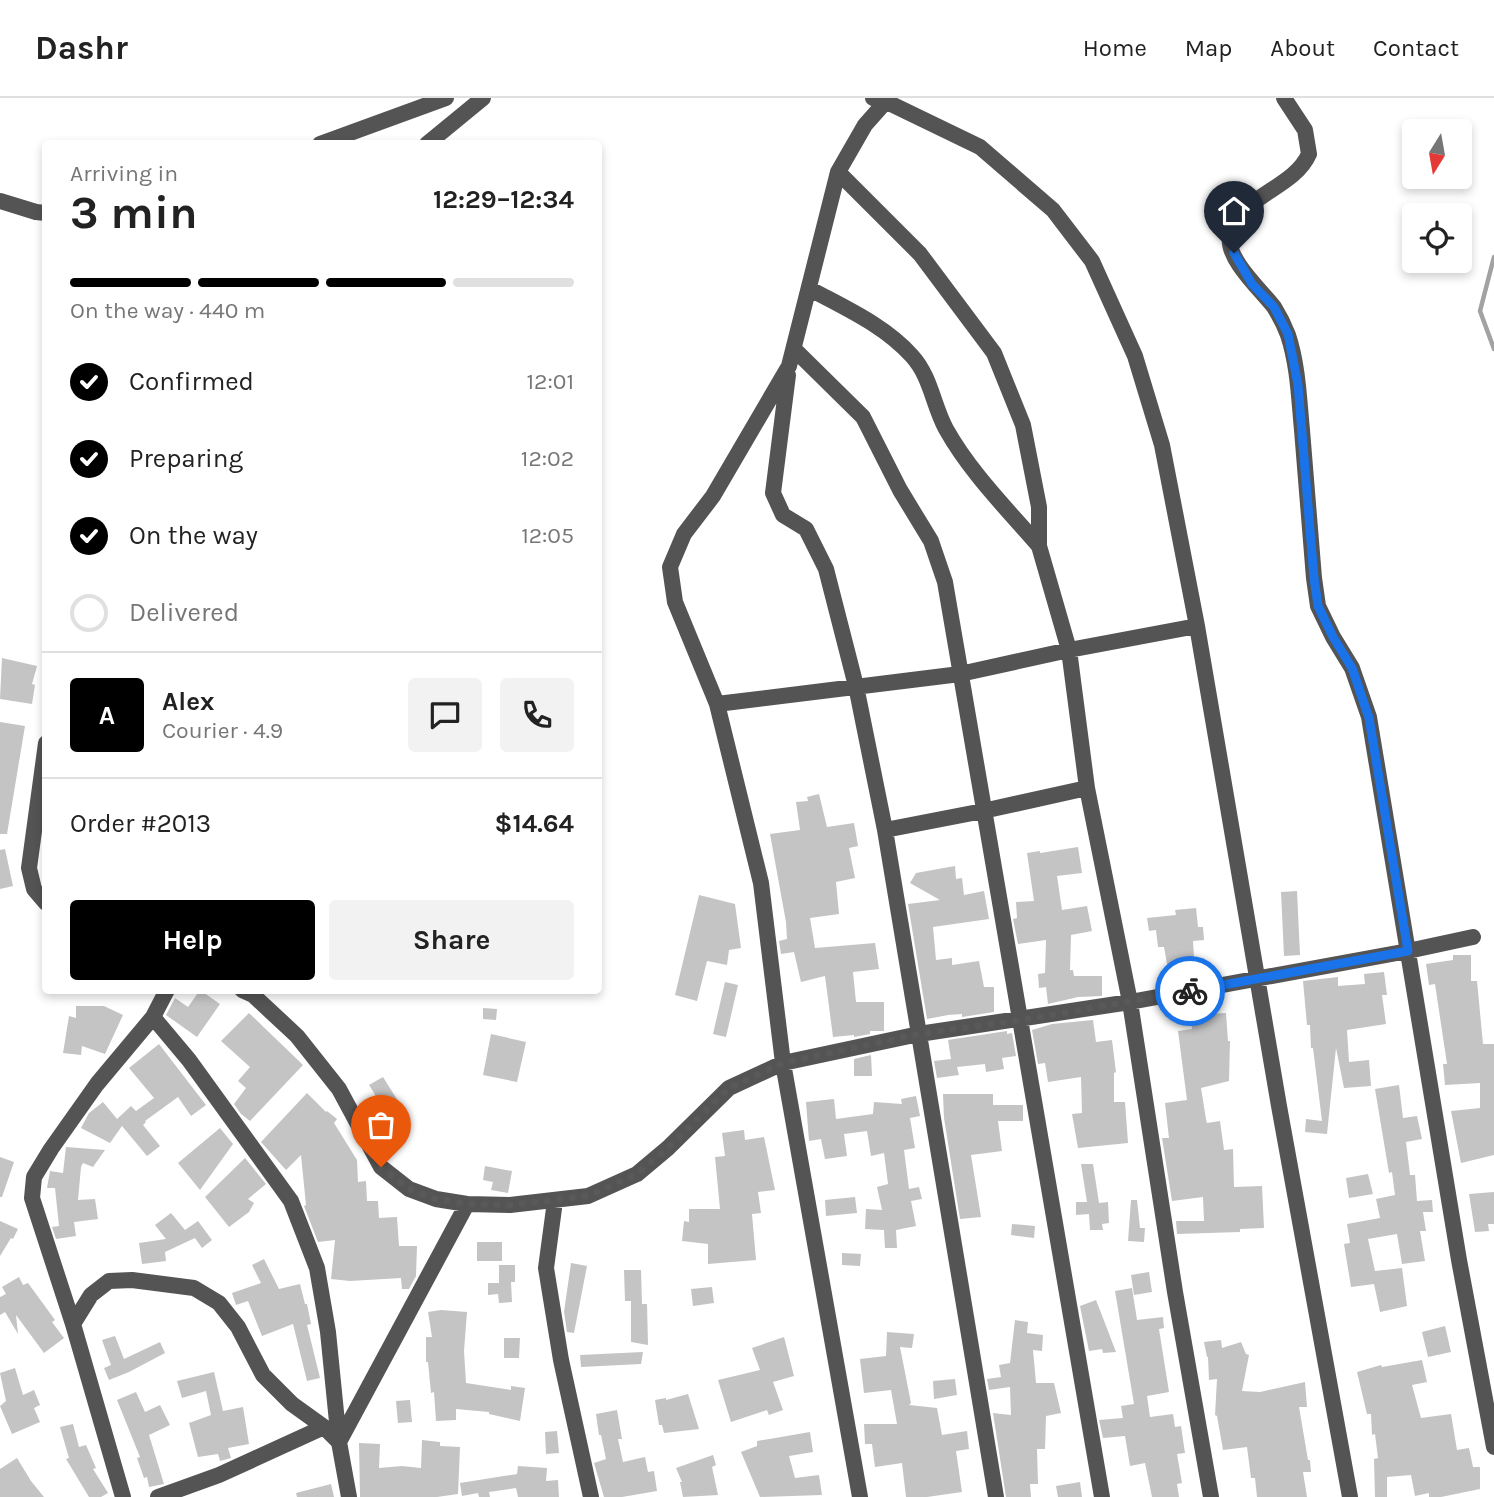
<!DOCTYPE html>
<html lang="en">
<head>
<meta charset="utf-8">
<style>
	:root { --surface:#fff; --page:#f2f2f2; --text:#222; --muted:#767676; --line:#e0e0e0; --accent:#000 }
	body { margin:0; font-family:Karla,sans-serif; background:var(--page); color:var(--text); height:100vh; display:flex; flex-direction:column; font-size:26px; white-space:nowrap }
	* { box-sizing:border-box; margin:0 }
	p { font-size:23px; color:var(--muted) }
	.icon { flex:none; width:38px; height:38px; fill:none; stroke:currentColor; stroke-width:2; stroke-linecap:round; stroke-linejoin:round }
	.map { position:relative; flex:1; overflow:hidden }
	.side { position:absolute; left:42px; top:42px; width:560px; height:854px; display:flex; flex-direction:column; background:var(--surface); border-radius:7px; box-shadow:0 4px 10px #0003 }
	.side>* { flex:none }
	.needle { width:46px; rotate:191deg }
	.buttons { position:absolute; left:1402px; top:21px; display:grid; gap:14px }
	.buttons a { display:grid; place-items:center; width:70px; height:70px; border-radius:7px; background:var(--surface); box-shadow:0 4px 10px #0003; font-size:35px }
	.pin { position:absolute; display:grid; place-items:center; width:60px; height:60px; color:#fff; margin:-72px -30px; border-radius:50% 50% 50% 0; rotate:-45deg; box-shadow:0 0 7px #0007 }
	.pin .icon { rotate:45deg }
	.courier { position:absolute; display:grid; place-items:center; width:70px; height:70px; margin:-35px; border:5px solid #1a73e8; border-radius:50%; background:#fff; color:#222; box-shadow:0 2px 9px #0007 }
	.summary em { font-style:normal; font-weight:700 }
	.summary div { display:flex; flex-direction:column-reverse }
	.summary { display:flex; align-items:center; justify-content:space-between; height:119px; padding:0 28px }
	h1 { font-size:46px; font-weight:700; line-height:52px }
	.bar { display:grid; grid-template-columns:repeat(4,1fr); gap:10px 7px; align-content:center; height:84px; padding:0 28px }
	.bar i { height:9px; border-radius:5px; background:var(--line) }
	.bar .on { background:var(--accent) }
	.bar p { grid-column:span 4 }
	.line { display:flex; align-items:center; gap:18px; padding:0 28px; border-top:2px solid var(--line) }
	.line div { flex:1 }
	.round { display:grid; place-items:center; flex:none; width:74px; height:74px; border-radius:7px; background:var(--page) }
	ol { padding:0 28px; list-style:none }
	li { display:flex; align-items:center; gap:21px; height:77px }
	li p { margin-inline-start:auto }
	li .icon { padding:7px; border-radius:50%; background:var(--accent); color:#fff; stroke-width:4 }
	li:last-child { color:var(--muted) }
	li i { width:38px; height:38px; border:4px solid var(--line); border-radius:50% }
	.action { display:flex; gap:14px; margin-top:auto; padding:14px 28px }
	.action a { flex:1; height:80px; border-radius:7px; background:var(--accent); color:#fff; font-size:28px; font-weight:700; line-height:80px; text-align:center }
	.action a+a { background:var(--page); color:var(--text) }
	header { display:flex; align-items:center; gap:42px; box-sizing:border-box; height:98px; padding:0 35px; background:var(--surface); border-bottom:2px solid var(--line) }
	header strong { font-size:33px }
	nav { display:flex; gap:38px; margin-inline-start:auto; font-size:24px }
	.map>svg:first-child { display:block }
</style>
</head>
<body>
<header>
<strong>Dashr</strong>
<nav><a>Home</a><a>Map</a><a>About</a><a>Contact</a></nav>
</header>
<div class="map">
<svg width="1494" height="1399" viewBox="0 0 1494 1399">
	<rect width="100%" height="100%" fill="#fff"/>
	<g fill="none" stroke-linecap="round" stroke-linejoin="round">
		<path stroke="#a2a2a2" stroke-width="4.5" d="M1494 159 1480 213 1494 251"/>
	</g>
	<path fill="#c4c4c4" d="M2 560 37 568 32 586 35 587 32 606 0 601Z
		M0 624 25 628 7 736H0Z
		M819 696 827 729 854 725 858 748 849 750 855 780 836 784 839 816 810 820 815 850 875 845 879 871 853 874 856 904H884V933H870V936L854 939V937L833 939 825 878 801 884 794 854 781 856 779 843 787 841 786 824 770 736 800 732 796 704 808 703 807 699Z
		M1078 749 1082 775 1057 778 1062 812 1087 808 1092 833 1071 837 1070 872H1073L1074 878H1102V898L1078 899 1048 906 1046 889 1039 890 1038 876 1045 875 1046 842 1018 846 1013 821 1017 820 1016 804 1034 803 1027 755 1040 753V755Z
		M5 751 13 788 0 791V752Z
		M955 768 956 781 962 780 964 797 984 793 989 821 933 829 936 862 952 860V867L979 863 984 889H994V914L962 919V916L948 917 927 921 908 806 940 802 910 785 916 775Z
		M1297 793 1300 857 1284 858 1281 794Z
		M699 797 735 806 741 850 729 852 727 867 707 863 697 903 675 897Z
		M1196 810 1198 829H1203L1204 842 1193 843 1195 874 1180 875 1182 882 1170 883 1164 849H1158L1156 832 1149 833 1147 820 1176 817 1175 812Z
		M1453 857H1471V883H1477L1483 946H1494V1057L1461 1065 1451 1013 1480 1010V985L1445 987 1443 966H1447L1435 886 1429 887 1426 866 1453 862Z
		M1384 874 1387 897H1382L1386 926 1347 932 1349 964 1369 962 1371 988 1344 990 1336 950 1327 1036 1305 1034 1306 1021 1322 1023 1313 950H1311L1310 927H1307L1303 883 1338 879V888L1365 886 1364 876Z
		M725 884 738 887 726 939 713 936Z
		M200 892 220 906 197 939 166 917 175 900 188 909Z
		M1204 901 1206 916 1226 915 1228 943H1230L1229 983 1201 990 1206 1021 1207 1025 1220 1023 1224 1052 1233 1051 1234 1089 1262 1088 1264 1130 1240 1131V1134L1177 1136 1176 1123H1204L1203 1099 1172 1103 1162 1040H1169L1165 1005 1187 1002 1178 933 1192 931 1189 904Z
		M76 908H104L123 917 105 956 82 948 81 957 63 955 69 918 76 920Z
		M483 910 497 911 496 922 483 921Z
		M249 915 303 967 250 1023 241 1016 234 1006 246 990 238 983 250 969 221 943Z
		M1093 922 1096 944 1112 942 1116 974 1114 975V1004H1125L1128 1045 1078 1050 1072 1016 1082 1015 1081 979 1048 984 1045 965 1038 966 1032 932 1052 926Z
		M1007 933V936L1012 935 1016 958 1002 960 1004 971 986 974 985 966 957 969 959 977 937 980 934 963 951 961 948 942Z
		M491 936 526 944 517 984 483 977Z
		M159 946 206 1007 191 1018 178 999 145 1023 146 1024 143 1027 160 1048 147 1058 122 1028 110 1045 81 1030 89 1015 103 1004 117 1021 131 1008 136 1013 154 1000 129 970Z
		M871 957 872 978H854V961Z
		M383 979 398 1003 384 1011 369 987Z
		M1399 987 1403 1020 1417 1018 1422 1041 1406 1044 1410 1077H1415L1417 1103 1432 1102 1433 1114H1423L1426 1133H1420L1425 1163 1402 1166 1397 1136 1368 1141 1375 1173 1402 1170 1407 1208 1380 1214 1374 1186 1351 1189 1344 1146 1350 1145 1347 1126 1380 1120 1376 1101 1395 1097 1392 1074 1389 1075 1375 991Z
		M307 995 326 1014 327 1013 337 1021 334 1025 357 1062 358 1084 366 1083 367 1103H378L379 1120 397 1119 399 1148H417L416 1178 409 1191H402L401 1180 350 1183 331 1181 335 1142 318 1144 304 1108 306 1107 301 1057 286 1072 261 1044Z
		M943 996H993V1007H1023V1023H998L1002 1053 971 1057 981 1119 960 1121 944 1020Z
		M916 998 920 1018 910 1020 915 1050 904 1052 909 1091 919 1089 922 1101 911 1103 916 1128 896 1132 897 1150H885L884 1132 865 1131 866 1111 882 1112 877 1089 888 1086 884 1055 871 1058 867 1033 844 1036 847 1058 825 1061 821 1041 809 1043 806 1004 834 1001 836 1021 873 1016 874 1004 902 1006 901 1001Z
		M220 1030 233 1046 200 1092 178 1065Z
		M744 1032 745 1042 764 1039 775 1092 758 1094 761 1115 752 1116 756 1162 708 1166V1146L682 1143 684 1123 689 1124V1111H720L715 1059 725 1058 722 1035Z
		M66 1049 105 1052 93 1069 83 1065 81 1069 78 1102 95 1101 98 1121 74 1124 76 1138 56 1141 52 1129 59 1128 55 1090H47L50 1073 63 1075Z
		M0 1059 14 1064 2 1099H0Z
		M245 1060 266 1086 248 1101 254 1105 249 1114 229 1129 205 1099Z
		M1081 1066H1093L1099 1105 1108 1104 1109 1125 1102 1126 1103 1132H1090L1089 1116 1076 1117V1104H1087Z
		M485 1068 512 1073 508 1095 491 1092 493 1084 483 1082Z
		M1368 1076 1373 1096 1349 1100 1346 1080Z
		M1494 1094V1126H1488L1489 1133 1475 1134 1469 1096Z
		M855 1099 857 1115 826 1118 825 1102Z
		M1131 1102H1137L1140 1130H1145L1144 1144 1128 1143Z
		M171 1115 185 1132 198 1123 212 1142 202 1150 195 1140 165 1154 166 1163 142 1166 139 1145 166 1141 155 1127Z
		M0 1123 18 1131 13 1141 11 1140 0 1158Z
		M1012 1126 1035 1128 1034 1140 1011 1137Z
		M477 1144H502V1163H477Z
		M842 1155 861 1156 860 1168 842 1167Z
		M264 1161 279 1191 300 1186 305 1206H307L311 1226 307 1227 320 1280 307 1283 293 1226 262 1238 248 1203 236 1207 232 1195 261 1185 252 1167Z
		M571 1165 587 1168 574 1235 567 1234 564 1214Z
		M499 1167H515V1184H511L512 1204 499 1205 498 1196 488 1197V1185H499Z
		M624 1172H641L642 1206H647L648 1247 631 1244V1203H625Z
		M1149 1174 1152 1194 1134 1197 1131 1177Z
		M19 1179 23 1187 28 1185 55 1222 52 1224 64 1240 44 1255 16 1217 18 1236 5 1214 0 1217V1199L6 1196 2 1189Z
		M712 1189 714 1205 693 1208 691 1191Z
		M1132 1190 1137 1222 1163 1219 1164 1230 1159 1231 1169 1294 1147 1298 1150 1319 1173 1316 1175 1329 1181 1328 1185 1355 1177 1356 1182 1385 1177 1386 1179 1399H1152L1145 1365 1130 1368 1125 1338 1103 1340 1099 1322 1123 1320 1121 1308 1134 1306 1115 1193Z
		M1096 1202 1103 1220 1116 1254 1103 1255 1102 1251 1089 1253 1080 1208Z
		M441 1212 467 1214 464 1253 466 1285 511 1292V1288L525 1290 520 1323 489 1316V1314L456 1311V1322L436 1323 434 1294 431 1295 428 1264H426V1239H432L428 1214Z
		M1015 1222 1028 1224 1027 1235 1043 1237 1042 1253 1033 1252 1036 1285H1054L1061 1315 1046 1318 1045 1351H1037L1038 1386H1030L1031 1399H1006L993 1315 1011 1317 1010 1289 989 1292 987 1281 1001 1279 999 1267 1010 1265Z
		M1445 1228 1451 1254 1428 1259 1422 1234Z
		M887 1234 914 1236 912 1250 900 1249 911 1305 909 1307 937 1310 942 1337 967 1333 969 1351 956 1353 962 1394 927 1399H906L902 1365 875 1369 872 1346H865L864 1326H897L891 1292 864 1295 860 1261 886 1258Z
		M115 1238 124 1261 160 1244 165 1255 129 1274 109 1282 104 1270 111 1267 102 1242Z
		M784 1239 794 1278 773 1284 783 1312 769 1317 767 1312 731 1324 718 1282 760 1272 752 1250Z
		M504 1240H520L519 1260H504Z
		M1221 1242 1222 1250 1241 1244 1246 1256 1249 1257 1242 1293 1260 1294 1305 1284 1307 1309H1299L1308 1362H1310L1311 1374H1303L1307 1399H1257L1255 1380H1251L1247 1349 1223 1352 1217 1318 1215 1317 1217 1281 1209 1282 1208 1259H1207L1204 1244Z
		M643 1254 641 1266 581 1269 580 1257Z
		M1422 1262 1427 1284 1412 1287 1421 1320 1451 1316 1457 1352 1469 1350 1473 1369H1480V1391L1441 1399H1429V1395L1415 1398 1411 1377 1387 1379V1399H1375L1374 1361 1378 1360 1375 1336 1372 1337 1371 1316H1367L1357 1274 1381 1267 1382 1269Z
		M15 1270 23 1297 34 1292 40 1307 34 1310 40 1324 12 1336 0 1308 6 1303 0 1275Z
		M214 1274 223 1313 243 1309 249 1346 228 1350 231 1360 220 1363 218 1356 198 1359 189 1325 211 1317 206 1293 182 1300 177 1283Z
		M955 1281 957 1297 934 1301 933 1283Z
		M136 1294 145 1314 160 1307 170 1327 149 1337 164 1386 149 1389 147 1379 144 1380 137 1360 140 1359 117 1302Z
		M688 1296 699 1331 664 1335 662 1327H659L655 1302 666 1300V1302Z
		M410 1302 412 1324 398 1325 396 1303Z
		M617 1312 622 1341H618L623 1364 645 1359 648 1374 654 1373 657 1393 622 1399H604L594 1365 606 1361 601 1337H599L596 1316Z
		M73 1326 79 1349 86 1347 96 1370 93 1371 108 1395 101 1399H89L66 1361 69 1360 60 1329Z
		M557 1333 559 1355 546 1356 545 1334Z
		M810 1334 813 1354 789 1358 795 1380 819 1377 822 1397 760 1399 741 1354 757 1348V1343Z
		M422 1342 440 1344V1348L460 1349 458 1396 437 1399H360L359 1345 380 1346 379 1370 402 1368 421 1370Z
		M713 1357 716 1367 712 1369 718 1397 683 1399 680 1384H682L676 1370Z
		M17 1360 31 1383 44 1399H0V1371Z
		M518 1368 547 1370 546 1383 558 1382 559 1399H518L516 1390 489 1394 490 1399H479L478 1395 462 1398 460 1385 517 1376Z
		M1080 1384 1082 1399H1058L1056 1388Z
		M331 1386 334 1399H297L296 1395Z"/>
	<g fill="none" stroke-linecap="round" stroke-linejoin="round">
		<path stroke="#545454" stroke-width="16" d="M873 0 887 4 980 49 1053 112 1092 163 1135 258 1162 347 1197 528 1279 1008 1350 1399
			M1284 0 1305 32 1309 56C1293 92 1238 97 1230 139 1226 161 1262 193 1274 209 1279 217 1285 229 1288 237 1298 267 1299 301 1302 332 1306 381 1310 431 1314 480L1318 508 1333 539 1352 570 1369 619 1459 1162 1494 1349
			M320 46 446 0
			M427 46 483 0
			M838 74 920 156 994 255 1023 327 1039 409V448L1069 552 1087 690 1130 904 1175 1194 1211 1399
			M0 103 36 114 46 115
			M810 191C845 210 884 227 912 258 931 279 933 307 946 331 970 374 1007 411 1039 448
			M795 252 863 319 900 392 931 443 945 484 1102 1399
			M788 277 773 395 783 417 806 431 826 471 856 588 885 732 996 1399
			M717 606 960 576 1069 552 1197 528
			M46 645 29 770 34 791 46 805
			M885 732 983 713 1087 690
			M242 892 253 897 297 938 339 991 381 1069 409 1091 436 1101 467 1106 510 1107 588 1098 637 1076 668 1050 729 990 783 965 919 936 1130 904 1408 853 1473 839
			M153 919 189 962 291 1103 317 1170 328 1234 339 1344
			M555 1103 546 1170 561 1262 591 1399
			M73 1226 91 1197 109 1183 132 1182 194 1190 219 1205 238 1229 263 1277 292 1306 324 1329 339 1344
			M123 1399 73 1226 32 1100 34 1079 51 1051 97 986 153 919 167 892
			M158 1399 219 1377 324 1329
			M349 1399 339 1344 467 1106
			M860 1399 783 965 761 785 717 606 675 504 670 469 684 436 713 398 789 268 838 74 865 27 889 0"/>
	</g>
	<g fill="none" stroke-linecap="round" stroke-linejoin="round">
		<path stroke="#595959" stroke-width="7" stroke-dasharray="0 12.6" d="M381 1069 409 1091 436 1101 467 1106 510 1107 588 1098 637 1076 668 1050 729 990 783 965 919 936 1022 922 1190 893"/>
		<path stroke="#1a73e8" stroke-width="9" d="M1190 893 1408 853 1369 620 1352 570 1333 539 1318 508 1314 480 1298 287 1288 236 1274 209 1252 186 1234 155"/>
	</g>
</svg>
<div class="buttons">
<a><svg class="needle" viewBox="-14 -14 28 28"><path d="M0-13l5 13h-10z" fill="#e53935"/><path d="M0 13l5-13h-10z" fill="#767676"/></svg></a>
<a><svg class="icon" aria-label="locate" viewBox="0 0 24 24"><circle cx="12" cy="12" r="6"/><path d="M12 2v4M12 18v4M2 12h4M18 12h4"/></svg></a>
</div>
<div class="pin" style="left:381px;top:1069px;background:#ea580c"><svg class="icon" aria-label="bag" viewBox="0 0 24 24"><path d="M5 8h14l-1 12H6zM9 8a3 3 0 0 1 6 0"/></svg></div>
<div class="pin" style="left:1234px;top:155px;background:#1f2937"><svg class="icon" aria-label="home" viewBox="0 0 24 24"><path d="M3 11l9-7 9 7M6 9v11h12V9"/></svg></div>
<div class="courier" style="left:1190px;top:893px"><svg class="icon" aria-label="bike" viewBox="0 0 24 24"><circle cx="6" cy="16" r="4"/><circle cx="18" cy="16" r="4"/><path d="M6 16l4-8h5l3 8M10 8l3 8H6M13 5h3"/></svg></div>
<section class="side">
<div class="summary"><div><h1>3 min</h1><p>Arriving in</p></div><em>12:29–12:34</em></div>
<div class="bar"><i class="on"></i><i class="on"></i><i class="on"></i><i></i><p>On the way · 440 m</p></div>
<ol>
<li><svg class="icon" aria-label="check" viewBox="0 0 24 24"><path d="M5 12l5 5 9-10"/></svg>Confirmed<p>12:01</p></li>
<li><svg class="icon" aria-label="check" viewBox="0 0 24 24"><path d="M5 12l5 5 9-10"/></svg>Preparing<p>12:02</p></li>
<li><svg class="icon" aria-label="check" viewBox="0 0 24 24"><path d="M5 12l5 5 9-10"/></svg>On the way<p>12:05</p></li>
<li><i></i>Delivered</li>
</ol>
<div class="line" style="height:126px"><b class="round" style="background:var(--accent);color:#fff">A</b><div><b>Alex</b><p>Courier · 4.9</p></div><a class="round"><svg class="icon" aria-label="chat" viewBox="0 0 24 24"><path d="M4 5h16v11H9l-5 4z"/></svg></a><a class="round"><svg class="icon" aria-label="phone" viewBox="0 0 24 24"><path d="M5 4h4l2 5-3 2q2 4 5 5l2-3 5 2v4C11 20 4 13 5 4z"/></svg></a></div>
<div class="line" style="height:91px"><div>Order #2013</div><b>$14.64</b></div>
<div class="action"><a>Help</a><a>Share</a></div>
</section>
</div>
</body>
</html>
